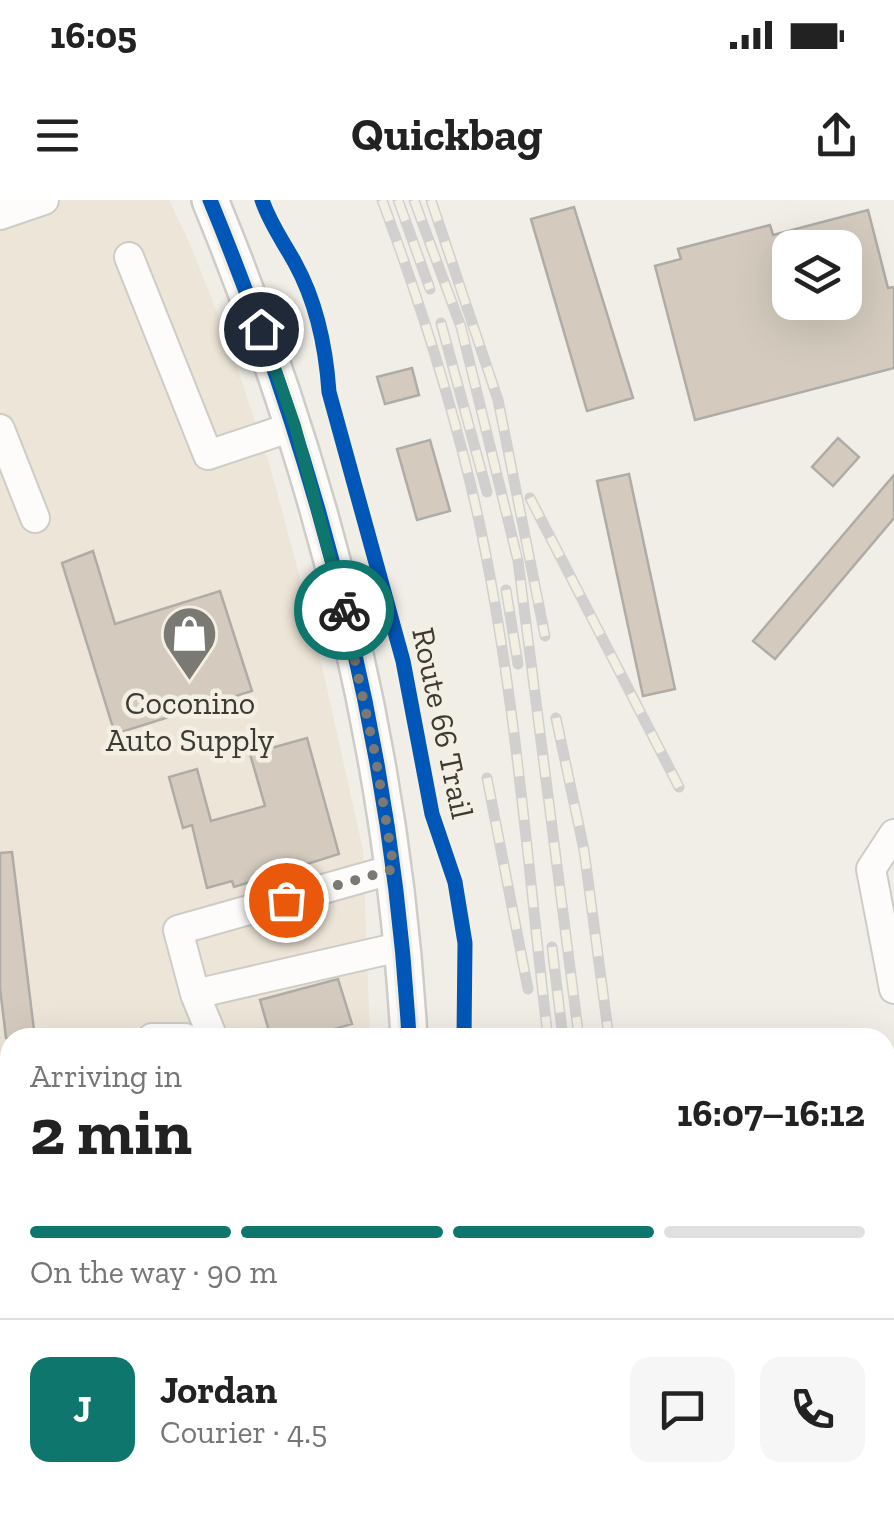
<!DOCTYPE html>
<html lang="en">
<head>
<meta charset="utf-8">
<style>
	:root { --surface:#fff; --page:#f6f6f6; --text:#222; --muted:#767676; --line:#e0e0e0; --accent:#0f766e }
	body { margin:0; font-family:"Zilla Slab",serif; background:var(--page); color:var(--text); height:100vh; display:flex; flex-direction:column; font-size:38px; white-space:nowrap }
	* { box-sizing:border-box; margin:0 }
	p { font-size:32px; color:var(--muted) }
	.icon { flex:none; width:55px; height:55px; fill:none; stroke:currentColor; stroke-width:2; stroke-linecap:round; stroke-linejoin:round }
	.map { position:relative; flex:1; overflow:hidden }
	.details { position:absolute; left:0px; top:828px; width:895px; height:492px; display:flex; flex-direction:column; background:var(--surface); border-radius:30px 30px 0 0; box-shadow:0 10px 40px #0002 }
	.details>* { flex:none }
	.tools { position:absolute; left:772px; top:30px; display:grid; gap:20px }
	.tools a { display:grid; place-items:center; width:90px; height:90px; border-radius:20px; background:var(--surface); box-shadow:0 10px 40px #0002; font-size:50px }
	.pin { position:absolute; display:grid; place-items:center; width:85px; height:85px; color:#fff; margin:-42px; border:5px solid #fff; border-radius:50%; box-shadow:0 2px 10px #0007 }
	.courier { position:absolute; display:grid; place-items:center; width:100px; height:100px; margin:-50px; border:8px solid #0f766e; border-radius:50%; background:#fff; color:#222; box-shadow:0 2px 12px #0007 }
	.summary em { font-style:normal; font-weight:800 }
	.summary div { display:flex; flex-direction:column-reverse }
	.summary { display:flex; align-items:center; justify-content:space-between; height:170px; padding:0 30px }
	h1 { font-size:65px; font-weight:800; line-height:75px }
	.bar { display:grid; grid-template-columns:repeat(4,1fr); gap:15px 10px; align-content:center; height:120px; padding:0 30px }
	.bar i { height:12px; border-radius:8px; background:var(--line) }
	.bar .selected { background:var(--accent) }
	.bar p { grid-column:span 4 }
	.line { display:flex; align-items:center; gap:25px; padding:0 30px; border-top:2px solid var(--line) }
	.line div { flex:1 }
	.round { display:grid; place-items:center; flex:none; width:105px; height:105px; border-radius:20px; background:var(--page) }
	.status { display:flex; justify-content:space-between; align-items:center; height:70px; padding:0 50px; background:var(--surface); direction:ltr }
	.status svg { height:28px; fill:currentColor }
	header { display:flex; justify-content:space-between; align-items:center; height:130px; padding:0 30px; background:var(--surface); font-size:45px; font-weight:800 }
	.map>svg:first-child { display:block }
</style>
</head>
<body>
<div class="status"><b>16:05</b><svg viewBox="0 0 49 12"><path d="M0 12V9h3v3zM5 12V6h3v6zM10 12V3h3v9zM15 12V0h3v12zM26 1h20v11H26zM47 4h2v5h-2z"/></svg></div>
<header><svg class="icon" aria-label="menu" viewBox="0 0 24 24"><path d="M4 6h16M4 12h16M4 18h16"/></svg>Quickbag<svg class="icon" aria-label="share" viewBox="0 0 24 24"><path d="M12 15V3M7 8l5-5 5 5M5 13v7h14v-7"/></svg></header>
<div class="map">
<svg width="894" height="1318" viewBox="0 0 894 1318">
	<rect width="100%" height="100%" fill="#f0eee7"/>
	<path fill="#ede5d7" d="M0 0H169L190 44 227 137 271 270 314 430 363 650 370 837 10 838V1013L0 947Z
		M55 1310H374L373 1318H56Z"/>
	<path fill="#d4cbbe" stroke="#afaca7" stroke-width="2.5" fill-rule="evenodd" d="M574 7 633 198 587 211 531 19Z
		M868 10 888 88 894 87V168L695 220 655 66 681 59 678 49 770 25 773 35ZM790 48H845V102H790Z
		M412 168 419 195 385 204 377 177Z
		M838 238 859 257 833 286 812 267Z
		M430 240 450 311 417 320 397 249Z
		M629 274 675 489 643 496 597 281Z
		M894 275V318L775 459 753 441Z
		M93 351 115 424 220 391 252 491 115 534 62 363Z
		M307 538 339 654 234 687 232 681 207 688 192 625 183 628 169 577 197 569 211 621 265 606 250 554Z
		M12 652 35 838H6L0 788V653Z
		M338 779 352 824 303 838H271L260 800Z"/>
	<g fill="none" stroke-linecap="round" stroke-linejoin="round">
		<defs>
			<path id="minor" d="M0 15 44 0
				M129 57 208 255 295 226
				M0 229 35 318
				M894 634 871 669 894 789
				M195 794 404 746
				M152 838H185
				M213 838 195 794 178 730 394 669"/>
			<path id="major" d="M210 0C320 267 393 548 409 838
				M420 1318 421 1310"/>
		</defs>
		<use href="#minor" stroke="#ceccc7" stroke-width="32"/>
		<use href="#major" stroke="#ceccc7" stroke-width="40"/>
		<use href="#minor" stroke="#fdfcfb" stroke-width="28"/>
		<use href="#major" stroke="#fdfcfb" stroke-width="35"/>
		<defs>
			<path id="rail" d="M382 0C420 102 453 205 477 312 515 484 527 662 548 838
				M398 0 430 89
				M414 0 461 127 518 361 579 838
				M431 0 498 200 545 436
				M441 123 487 292
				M530 298 679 587
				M506 390 518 464
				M556 518 584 650 609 838
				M487 578 528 789
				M552 747 563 838
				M603 1310 604 1318
				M618 1310 619 1318
				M648 1310 649 1318
				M664 1310 665 1318"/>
		</defs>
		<use href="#rail" stroke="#d1d0ce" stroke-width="11"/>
		<use href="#rail" stroke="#f4efe3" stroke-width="8" stroke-dasharray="22" stroke-linecap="butt"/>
		<defs>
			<path id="cycleway" d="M210 0C320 267 393 548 409 838
				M262 0C270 24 283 41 295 63 316 101 326 149 329 192L403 461 432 614 455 682 465 743 464 838"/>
		</defs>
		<use href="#cycleway" stroke="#f4efe3" stroke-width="21"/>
		<use href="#cycleway" stroke="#0057b8" stroke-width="15"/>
	</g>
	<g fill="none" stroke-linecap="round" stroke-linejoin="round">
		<path stroke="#7b7973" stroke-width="10" stroke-dasharray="0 18" d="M286 700 394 669 375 554 344 410"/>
		<path stroke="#0f766e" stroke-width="12" d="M261 129 295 226 344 410"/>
	</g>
	<defs>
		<symbol id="shop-pin" viewBox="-11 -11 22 30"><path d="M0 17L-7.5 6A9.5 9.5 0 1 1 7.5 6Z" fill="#7b7973" stroke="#f4efe3"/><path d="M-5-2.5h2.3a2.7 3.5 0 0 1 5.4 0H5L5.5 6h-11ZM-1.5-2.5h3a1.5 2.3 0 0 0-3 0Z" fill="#fff"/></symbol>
	</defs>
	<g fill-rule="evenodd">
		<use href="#shop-pin" x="158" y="402" width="63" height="86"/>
	</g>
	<g text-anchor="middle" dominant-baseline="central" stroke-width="9" stroke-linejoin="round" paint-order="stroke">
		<g font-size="32" fill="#3c3a35" stroke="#f4efe3">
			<text x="190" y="503">Coconino<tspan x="190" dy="37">Auto Supply</tspan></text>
		</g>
		<g font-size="32" fill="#3c3a35" stroke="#f4efe3">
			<text transform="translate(443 523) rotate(78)">Route 66 Trail</text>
		</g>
	</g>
</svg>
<div class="tools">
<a><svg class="icon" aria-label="layers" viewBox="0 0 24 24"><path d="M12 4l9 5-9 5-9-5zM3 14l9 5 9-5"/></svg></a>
</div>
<div class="pin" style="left:286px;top:700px;background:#ea580c"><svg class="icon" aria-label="bag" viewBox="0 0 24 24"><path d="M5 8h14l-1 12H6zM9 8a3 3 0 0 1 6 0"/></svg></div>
<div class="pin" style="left:261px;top:129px;background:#1f2937"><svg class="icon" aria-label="home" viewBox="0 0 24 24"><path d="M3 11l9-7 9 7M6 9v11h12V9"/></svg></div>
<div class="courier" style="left:344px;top:410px"><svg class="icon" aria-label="bike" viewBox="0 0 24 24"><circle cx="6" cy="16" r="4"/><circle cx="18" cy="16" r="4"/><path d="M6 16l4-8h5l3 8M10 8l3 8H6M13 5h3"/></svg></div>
<section class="details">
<div class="summary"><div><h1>2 min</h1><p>Arriving in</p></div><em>16:07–16:12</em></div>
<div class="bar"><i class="selected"></i><i class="selected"></i><i class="selected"></i><i></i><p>On the way · 90 m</p></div>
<div class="line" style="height:180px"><b class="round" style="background:var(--accent);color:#fff">J</b><div><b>Jordan</b><p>Courier · 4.5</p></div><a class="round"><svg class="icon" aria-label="chat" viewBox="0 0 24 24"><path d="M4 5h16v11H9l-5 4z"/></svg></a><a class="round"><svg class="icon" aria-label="phone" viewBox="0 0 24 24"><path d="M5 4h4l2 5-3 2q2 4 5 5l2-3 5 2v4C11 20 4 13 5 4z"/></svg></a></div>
</section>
</div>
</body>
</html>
